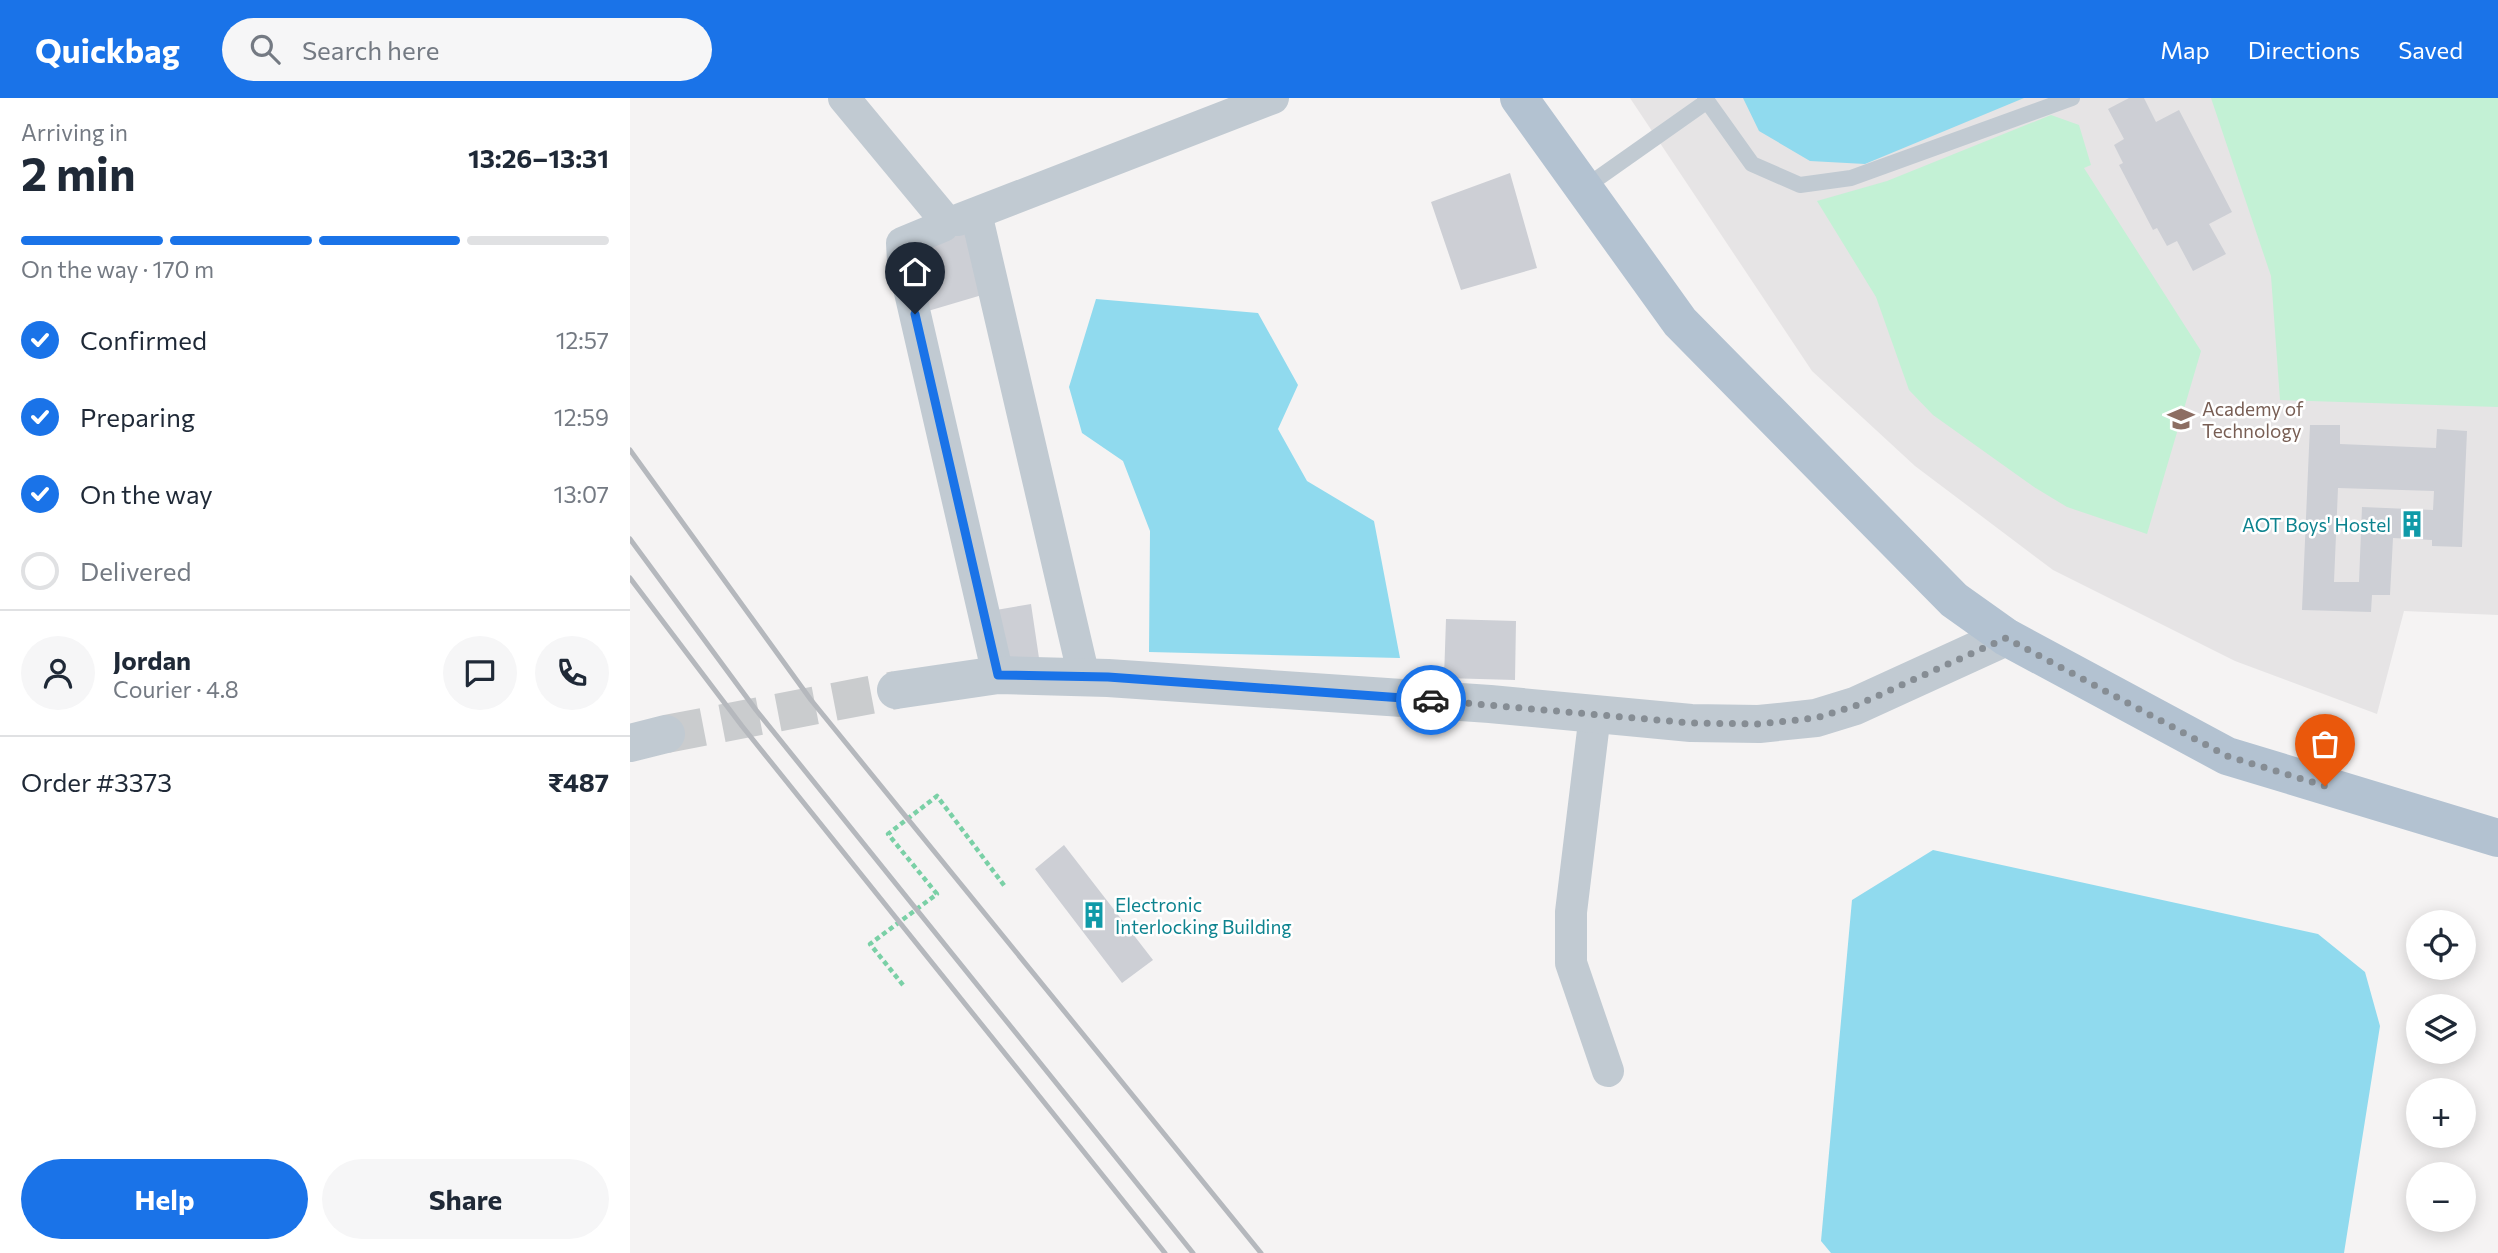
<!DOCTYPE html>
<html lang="en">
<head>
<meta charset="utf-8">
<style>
	:root { --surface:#fff; --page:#f6f6f7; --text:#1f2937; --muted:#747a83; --line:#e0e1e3; --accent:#1a73e8 }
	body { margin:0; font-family:Commissioner,sans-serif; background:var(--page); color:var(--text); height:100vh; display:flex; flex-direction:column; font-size:26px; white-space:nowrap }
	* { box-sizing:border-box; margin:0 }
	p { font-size:23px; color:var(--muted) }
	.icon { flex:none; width:38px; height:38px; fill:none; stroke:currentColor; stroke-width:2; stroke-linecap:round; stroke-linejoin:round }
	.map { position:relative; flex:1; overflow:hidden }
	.side { display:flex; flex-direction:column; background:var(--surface); width:630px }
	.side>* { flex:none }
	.controls { position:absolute; left:1776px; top:812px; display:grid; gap:14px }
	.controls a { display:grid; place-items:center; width:70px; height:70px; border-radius:50%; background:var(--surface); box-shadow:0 4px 18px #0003; font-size:35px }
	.pin { position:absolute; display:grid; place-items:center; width:60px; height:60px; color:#fff; margin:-72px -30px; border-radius:50% 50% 50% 0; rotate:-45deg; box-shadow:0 0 7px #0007 }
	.pin .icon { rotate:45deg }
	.courier { position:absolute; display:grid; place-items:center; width:70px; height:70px; margin:-35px; border:5px solid #1a73e8; border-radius:50%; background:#fff; color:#222; box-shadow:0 2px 9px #0007 }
	.headline em { font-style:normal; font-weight:700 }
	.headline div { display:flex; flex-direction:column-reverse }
	.headline { display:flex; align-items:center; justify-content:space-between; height:119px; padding:0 21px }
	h1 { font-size:46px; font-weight:700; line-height:52px }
	.bar { display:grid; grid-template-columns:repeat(4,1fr); gap:10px 7px; align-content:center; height:84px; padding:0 21px }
	.bar i { height:9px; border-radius:5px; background:var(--line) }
	.bar .current { background:var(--accent) }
	.bar p { grid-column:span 4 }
	.line { display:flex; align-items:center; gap:18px; padding:0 21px; border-top:2px solid var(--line) }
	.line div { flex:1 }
	.round { display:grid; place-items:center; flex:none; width:74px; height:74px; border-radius:37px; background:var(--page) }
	ol { padding:0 21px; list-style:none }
	li { display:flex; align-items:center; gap:21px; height:77px }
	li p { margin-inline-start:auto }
	li .icon { padding:7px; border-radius:50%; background:var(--accent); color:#fff; stroke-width:4 }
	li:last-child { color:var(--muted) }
	li i { width:38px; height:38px; border:4px solid var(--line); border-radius:50% }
	.cta { display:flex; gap:14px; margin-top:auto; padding:14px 21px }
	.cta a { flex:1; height:80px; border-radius:42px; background:var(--accent); color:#fff; font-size:28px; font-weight:700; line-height:80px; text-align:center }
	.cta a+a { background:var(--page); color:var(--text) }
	header { display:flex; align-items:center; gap:42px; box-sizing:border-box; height:98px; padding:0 35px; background:var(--accent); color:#fff }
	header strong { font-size:33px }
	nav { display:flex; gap:38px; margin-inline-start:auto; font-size:24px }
	.search { width:490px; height:63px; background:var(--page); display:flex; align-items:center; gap:18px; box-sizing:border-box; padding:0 24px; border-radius:38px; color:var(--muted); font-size:26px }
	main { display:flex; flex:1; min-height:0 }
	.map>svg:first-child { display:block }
</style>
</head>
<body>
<header>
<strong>Quickbag</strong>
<div class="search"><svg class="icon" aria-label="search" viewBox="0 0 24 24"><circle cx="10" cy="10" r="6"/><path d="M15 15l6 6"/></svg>Search here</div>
<nav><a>Map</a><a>Directions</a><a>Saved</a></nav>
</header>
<main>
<section class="side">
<div class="headline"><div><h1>2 min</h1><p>Arriving in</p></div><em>13:26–13:31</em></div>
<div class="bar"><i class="current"></i><i class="current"></i><i class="current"></i><i></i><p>On the way · 170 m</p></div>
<ol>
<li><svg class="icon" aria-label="check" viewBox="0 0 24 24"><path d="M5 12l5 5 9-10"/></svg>Confirmed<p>12:57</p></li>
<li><svg class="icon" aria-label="check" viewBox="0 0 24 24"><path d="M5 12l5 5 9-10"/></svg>Preparing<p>12:59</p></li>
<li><svg class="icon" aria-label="check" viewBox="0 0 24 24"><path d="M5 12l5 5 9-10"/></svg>On the way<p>13:07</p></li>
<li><i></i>Delivered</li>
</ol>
<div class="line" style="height:126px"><a class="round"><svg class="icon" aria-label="person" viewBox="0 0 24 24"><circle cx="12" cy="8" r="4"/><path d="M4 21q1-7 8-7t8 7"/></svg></a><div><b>Jordan</b><p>Courier · 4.8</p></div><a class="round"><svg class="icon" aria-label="chat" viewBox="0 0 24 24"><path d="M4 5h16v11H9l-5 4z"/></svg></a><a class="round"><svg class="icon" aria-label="phone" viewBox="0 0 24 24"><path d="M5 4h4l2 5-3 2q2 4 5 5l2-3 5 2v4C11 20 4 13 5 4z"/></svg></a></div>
<div class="line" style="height:91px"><div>Order #3373</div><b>₹487</b></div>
<div class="cta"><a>Help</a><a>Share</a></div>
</section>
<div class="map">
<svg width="1868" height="1155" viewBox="0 0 1868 1155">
	<rect width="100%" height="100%" fill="#f5f3f3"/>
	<path fill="#e6e4e5" d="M1000 0H1868V517L1774 513 1747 616 1605 563 1423 472 1285 368 1182 273Z"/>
	<path fill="#c3f1d5" d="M1581 0H1868V309L1650 302 1641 178Z
		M1421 17 1449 27 1461 67 1454 70 1571 253 1517 436 1437 409 1404 389 1303 317 1279 292 1246 199 1187 103 1257 83Z"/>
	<path fill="#90daee" d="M1113 0H1394L1235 66 1180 63 1129 33Z
		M466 201 628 215 668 287 648 331 677 383 744 423 770 560 519 554 520 433 493 363 452 335 439 289Z
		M1303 752 1688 836 1735 874 1750 928 1714 1155H1201L1191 1143 1222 802Z"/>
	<path fill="#cdcfd5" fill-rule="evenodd" d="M1499 0H1514L1526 24 1549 12 1602 114 1579 126 1596 156 1563 173 1547 143 1537 148 1527 130 1523 132 1489 67 1493 65 1484 47 1494 41 1478 11Z
		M880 75 907 170 831 192 801 104Z
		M336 134 352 197 298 213 286 153Z
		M1680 327H1710V346L1806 350 1807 331 1837 333 1832 449 1802 448V442L1763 440 1760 497H1742L1741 514 1672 512ZM1708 390 1804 393 1803 412 1732 409 1729 484H1704Z
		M401 506 409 560 374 566 366 512Z
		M816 521 886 523 885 582 814 580Z
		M434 747 523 862 492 885 405 771Z"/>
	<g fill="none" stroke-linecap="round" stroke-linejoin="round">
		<path stroke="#caccce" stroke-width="38" stroke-dasharray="38 19" stroke-linecap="butt" d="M36 636 266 592"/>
		<path stroke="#7ad0a6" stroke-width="4.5" stroke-dasharray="5 3.5" stroke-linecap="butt" d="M273 887 240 846 307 796 258 736 307 698 376 790"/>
		<path stroke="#c1cad2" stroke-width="16" d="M1075 0 1122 66 1170 87 1221 80 1442 0
			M954 90 1076 4"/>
		<path stroke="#c1cad2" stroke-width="32" d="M214 0 311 117 313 128 272 145 273 164 368 577
			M346 115 454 579
			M328 122 643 0
			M965 616 941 814V865L978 973"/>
		<path stroke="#c1cad2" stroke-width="38" d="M266 592 368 577 478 580 860 606 1061 625 1129 626 1186 620 1225 608 1376 539
			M0 645 36 636"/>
		<path stroke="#b3c2d1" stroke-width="38" d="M889 0 1050 224 1324 502 1376 539 1597 658 1868 740"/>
		<path stroke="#b5b8bd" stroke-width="5" d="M0 352 181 602 631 1155
			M0 441 126 612 563 1155
			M0 480 112 628 535 1155"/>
	</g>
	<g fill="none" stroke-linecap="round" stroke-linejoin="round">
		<path stroke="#868d94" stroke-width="7" stroke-dasharray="0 12.6" d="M801 602 1061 625 1129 626 1186 620 1225 608 1376 540 1597 658 1695 688"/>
		<path stroke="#1a73e8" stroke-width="9" d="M285 216 368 577 478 579 801 602"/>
	</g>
	<defs>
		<symbol id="university-bare" viewBox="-9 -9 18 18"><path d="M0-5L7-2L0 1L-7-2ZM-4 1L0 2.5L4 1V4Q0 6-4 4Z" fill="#8d6e63" stroke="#fff" stroke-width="2.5" paint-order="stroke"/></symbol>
		<symbol id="building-bare" viewBox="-9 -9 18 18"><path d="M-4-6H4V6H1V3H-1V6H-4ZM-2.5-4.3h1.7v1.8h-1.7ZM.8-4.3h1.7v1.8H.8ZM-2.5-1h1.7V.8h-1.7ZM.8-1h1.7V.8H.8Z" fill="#0f9aa8" stroke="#fff" stroke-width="2.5" paint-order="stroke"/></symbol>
	</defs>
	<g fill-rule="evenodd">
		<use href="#university-bare" x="1532" y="302" width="38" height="38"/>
		<use href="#building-bare" x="1763" y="407" width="38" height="38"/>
		<use href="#building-bare" x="445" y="798" width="38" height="38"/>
	</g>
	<g text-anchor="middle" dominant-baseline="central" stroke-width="5" stroke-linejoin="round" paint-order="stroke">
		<g font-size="19" fill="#785e54" stroke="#fff" text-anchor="start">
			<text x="1572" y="310">Academy of<tspan x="1572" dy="22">Technology</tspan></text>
		</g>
		<g font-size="19" fill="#0d838f" stroke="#fff" text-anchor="end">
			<text x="1761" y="426">AOT Boys' Hostel</text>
			<text x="485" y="806" text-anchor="start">Electronic<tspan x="485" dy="22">Interlocking Building</tspan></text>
		</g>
	</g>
</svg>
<div class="controls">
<a><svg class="icon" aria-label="locate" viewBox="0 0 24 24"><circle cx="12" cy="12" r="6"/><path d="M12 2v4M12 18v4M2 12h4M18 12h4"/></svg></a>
<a><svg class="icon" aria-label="layers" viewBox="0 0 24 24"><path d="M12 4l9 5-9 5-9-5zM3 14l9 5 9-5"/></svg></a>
<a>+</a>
<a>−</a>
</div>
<div class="pin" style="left:1695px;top:688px;background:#ea580c"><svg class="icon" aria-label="bag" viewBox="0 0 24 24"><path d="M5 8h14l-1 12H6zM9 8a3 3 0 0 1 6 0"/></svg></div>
<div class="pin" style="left:285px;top:216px;background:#1f2937"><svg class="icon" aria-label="home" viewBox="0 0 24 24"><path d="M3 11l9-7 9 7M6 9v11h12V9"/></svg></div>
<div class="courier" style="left:801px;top:602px"><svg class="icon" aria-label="car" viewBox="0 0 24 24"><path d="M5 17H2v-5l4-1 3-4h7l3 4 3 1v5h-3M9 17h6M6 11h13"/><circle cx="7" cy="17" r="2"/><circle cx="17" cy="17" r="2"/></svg></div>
</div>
</main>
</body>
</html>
